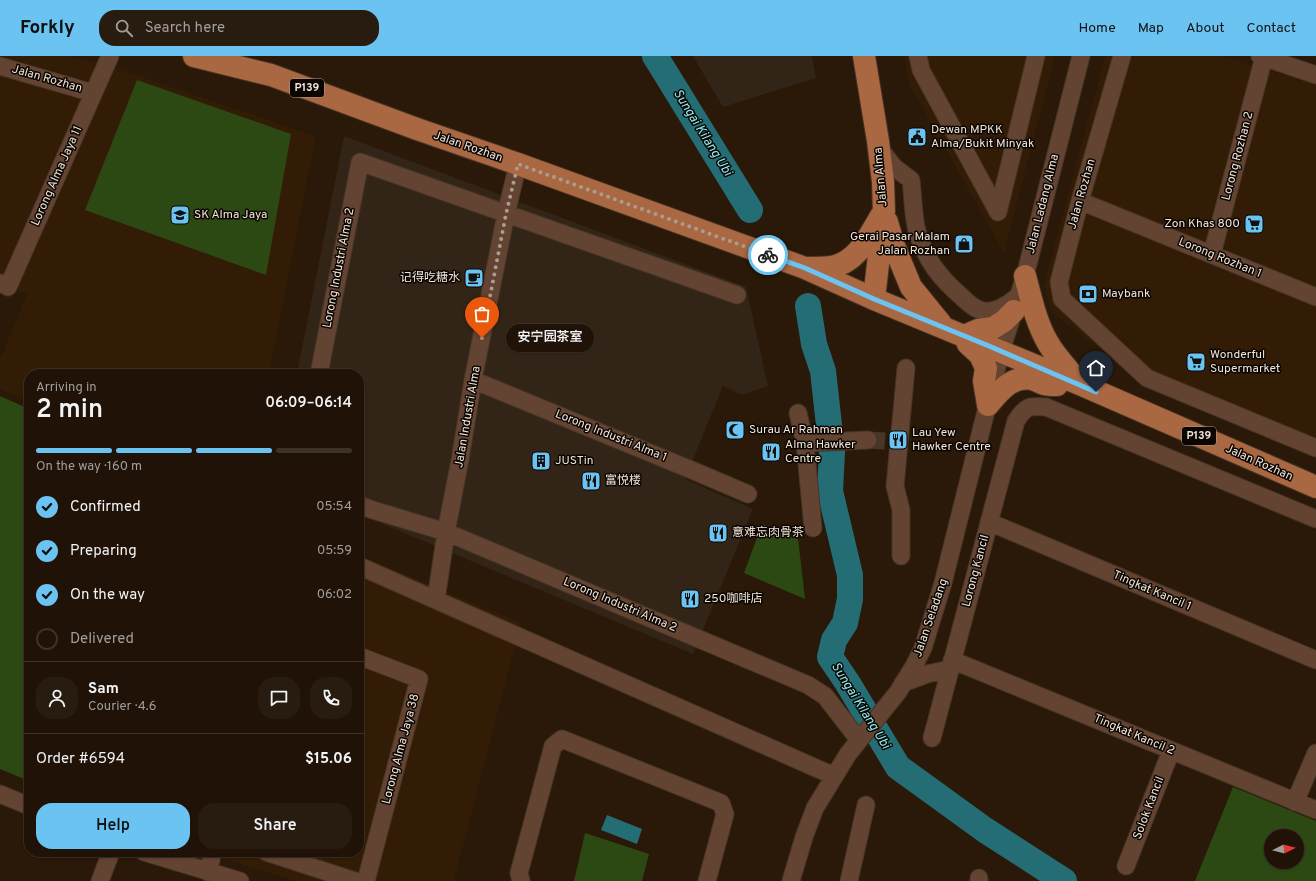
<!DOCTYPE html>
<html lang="en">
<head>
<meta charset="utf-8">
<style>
	:root { --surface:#201206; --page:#281b10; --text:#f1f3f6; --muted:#a29e9b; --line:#3d3228; --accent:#6bc3f2 }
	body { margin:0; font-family:Overpass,"Noto Sans SC",sans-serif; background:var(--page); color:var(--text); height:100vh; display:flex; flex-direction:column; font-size:15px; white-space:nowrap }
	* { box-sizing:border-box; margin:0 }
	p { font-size:13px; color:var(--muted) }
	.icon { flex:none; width:22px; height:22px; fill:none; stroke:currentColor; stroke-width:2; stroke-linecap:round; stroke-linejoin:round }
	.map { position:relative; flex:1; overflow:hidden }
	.drawer { position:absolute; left:24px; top:313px; width:340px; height:488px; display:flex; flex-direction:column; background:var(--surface); border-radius:16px; box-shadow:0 1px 3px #0004,0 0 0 1px var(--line) }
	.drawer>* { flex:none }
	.needle { width:26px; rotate:84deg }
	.buttons { position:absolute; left:1264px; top:773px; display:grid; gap:8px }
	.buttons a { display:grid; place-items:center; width:40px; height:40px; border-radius:50%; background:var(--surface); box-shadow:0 1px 3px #0004,0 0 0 1px var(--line); font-size:20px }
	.pin { position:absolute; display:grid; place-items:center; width:34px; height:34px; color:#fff; margin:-41px -17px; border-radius:50% 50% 50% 0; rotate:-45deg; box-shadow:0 0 4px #0007 }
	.pin .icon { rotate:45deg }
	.courier { position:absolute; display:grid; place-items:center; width:40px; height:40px; margin:-20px; border:3px solid #6bc3f2; border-radius:50%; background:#fff; color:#222; box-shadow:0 1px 5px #0007 }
	.bubble { position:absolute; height:28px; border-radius:14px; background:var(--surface); box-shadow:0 1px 3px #0004,0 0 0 1px var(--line); font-size:13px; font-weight:600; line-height:28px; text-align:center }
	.overview em { font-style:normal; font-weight:600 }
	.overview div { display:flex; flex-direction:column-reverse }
	.overview { display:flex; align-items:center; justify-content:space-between; height:68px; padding:0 12px }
	h1 { font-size:26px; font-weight:600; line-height:30px }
	.bar { display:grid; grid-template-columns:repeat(4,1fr); gap:6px 4px; align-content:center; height:48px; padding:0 12px }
	.bar i { height:5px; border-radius:3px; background:var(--line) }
	.bar .on { background:var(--accent) }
	.bar p { grid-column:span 4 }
	.line { display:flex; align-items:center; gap:10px; padding:0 12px; border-top:1px solid var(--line) }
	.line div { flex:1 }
	.round { display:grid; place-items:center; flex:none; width:42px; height:42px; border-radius:16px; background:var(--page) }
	ol { padding:0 12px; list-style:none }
	li { display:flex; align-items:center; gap:12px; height:44px }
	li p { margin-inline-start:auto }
	li .icon { padding:4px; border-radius:50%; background:var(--accent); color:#111; stroke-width:4 }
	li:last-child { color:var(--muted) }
	li i { width:22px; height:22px; border:2px solid var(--line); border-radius:50% }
	.cta { display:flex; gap:8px; margin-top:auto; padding:8px 12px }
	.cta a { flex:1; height:46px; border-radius:16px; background:var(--accent); color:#111; font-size:16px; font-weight:600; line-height:46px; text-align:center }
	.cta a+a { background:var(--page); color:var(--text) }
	header { display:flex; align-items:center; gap:24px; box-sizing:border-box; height:56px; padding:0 20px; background:var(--accent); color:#111 }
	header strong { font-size:19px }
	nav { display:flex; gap:22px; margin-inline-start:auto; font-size:14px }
	.search { width:280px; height:36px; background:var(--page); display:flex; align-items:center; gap:10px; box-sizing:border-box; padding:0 14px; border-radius:16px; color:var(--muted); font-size:15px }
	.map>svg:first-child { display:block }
</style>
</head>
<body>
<header>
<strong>Forkly</strong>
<div class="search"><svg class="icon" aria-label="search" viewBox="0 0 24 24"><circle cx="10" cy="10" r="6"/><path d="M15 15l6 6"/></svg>Search here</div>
<nav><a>Home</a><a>Map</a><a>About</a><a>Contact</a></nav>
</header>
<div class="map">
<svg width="1316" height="825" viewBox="0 0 1316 825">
	<rect width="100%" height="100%" fill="#2a1808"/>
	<path fill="#321c06" d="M0 0H67L118 13 316 80 269 318H29V345L0 333V303L27 238 0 227Z
		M904 0H1055L1004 197 909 28Z
		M1105 0H1222L1316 29V400L1145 326 1052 257 1044 229Z
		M359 499 522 567 514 594 454 825H295L202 796H359Z"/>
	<path fill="#322518" d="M693 0H812L816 22 723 51Z
		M344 80 746 231 768 330 742 339 723 330 685 423 753 453 693 598 359 458V318H297Z"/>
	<path fill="#2d4913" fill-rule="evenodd" d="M137 24 291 78 266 219 85 154Z
		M0 340 29 353V725L0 713Z
		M762 468 798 482 805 543 744 517Z
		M1233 731 1316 765V825H1195ZM1271 780H1297V806H1271Z
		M585 777 649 798 642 825H574Z"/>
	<path fill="#246d74" d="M607 759 642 773 637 788 601 774Z"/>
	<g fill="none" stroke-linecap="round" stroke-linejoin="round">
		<path stroke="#246d74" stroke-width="26" d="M655 0 750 154
			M808 250 814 288 823 315 832 396 830 435 850 519V543L845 567 834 584 830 601 847 626 898 711 985 774 1064 825"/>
		<path stroke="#483727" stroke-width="17" stroke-dasharray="17 8" stroke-linecap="butt" d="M868 384 899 386"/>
		<defs>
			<path id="minor" d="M918 0 921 14 998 156
				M1122 0 1080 145 1059 226 1062 243 1147 322 1316 392
				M1260 0 1316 19
				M0 10 93 37
				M879 92 894 111 911 124C913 139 913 161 917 175 926 205 940 222 963 242 967 246 974 252 980 254 993 259 1009 248 1018 240
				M1080 145 1316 241
				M998 156 1036 0
				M1212 198 1264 1
				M0 227 8 231 110 0
				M319 318 360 106 737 239
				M473 324 694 415 748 438
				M798 357 805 387 813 472
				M805 387 868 384
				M359 449 373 454 446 476 808 629 825 640 859 684
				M989 466 1316 604
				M901 500V454L895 430 906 312
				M359 510 834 720
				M436 544 446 476 460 404 473 324 506 158 518 108
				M359 600 419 623 366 825
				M952 604 1316 754
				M903 627 927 618 950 613
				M932 682 1016 365C1025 351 1029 349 1046 351L1316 463
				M0 738 29 750
				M1295 746 1316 697
				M144 796 240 825
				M266 796 355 825
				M1126 810 1171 695
				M208 816 213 796
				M100 825 111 796
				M521 825 519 817 553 690 562 683 721 747 725 758 707 825
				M791 825 804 781 815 752 848 698 898 636 914 610 923 592 943 527 1001 295 1025 220 1081 0
				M849 825 866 749
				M979 825V822"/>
			<path id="major" d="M194 0 271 19 417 73 518 108 805 212 874 243 1082 329 1316 431
				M864 0 878 85 883 126 884 155 874 243
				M887 166 894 190 911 231 941 268
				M806 212C814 212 823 212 831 211 857 207 869 180 881 160
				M1025 220C1031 242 1036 267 1048 287 1056 301 1067 312 1077 324
				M964 280 978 274 993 272 1004 265 1014 255
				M965 281 968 288 980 299 986 312 984 325 988 349
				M988 349C999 336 1012 319 1032 323 1036 324 1040 327 1044 328 1048 329 1052 329 1057 329"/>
		</defs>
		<use href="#minor" stroke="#463525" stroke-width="19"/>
		<use href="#major" stroke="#463525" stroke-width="24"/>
		<use href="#minor" stroke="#634332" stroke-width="17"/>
		<use href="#major" stroke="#a96742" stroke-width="22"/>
	</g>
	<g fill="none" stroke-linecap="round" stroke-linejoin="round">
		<path stroke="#ab9d90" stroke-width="4" stroke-dasharray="0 7.2" d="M482 282 506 158 518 108 768 199"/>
		<path stroke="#6bc3f2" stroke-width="5" d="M768 199 805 212 874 243 989 290 1096 336"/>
	</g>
	<defs>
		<symbol id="civic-square" viewBox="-11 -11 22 22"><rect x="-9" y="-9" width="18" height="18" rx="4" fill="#6bc3f2" stroke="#0c0602"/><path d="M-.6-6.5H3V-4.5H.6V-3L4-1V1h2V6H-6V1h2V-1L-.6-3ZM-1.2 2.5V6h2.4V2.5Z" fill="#111"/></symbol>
		<symbol id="school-square" viewBox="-11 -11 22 22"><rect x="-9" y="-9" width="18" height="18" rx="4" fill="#6bc3f2" stroke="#0c0602"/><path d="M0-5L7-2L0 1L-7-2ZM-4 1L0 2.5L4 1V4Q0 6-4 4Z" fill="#111"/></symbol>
		<symbol id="supermarket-square" viewBox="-11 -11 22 22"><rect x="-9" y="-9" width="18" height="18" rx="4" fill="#6bc3f2" stroke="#0c0602"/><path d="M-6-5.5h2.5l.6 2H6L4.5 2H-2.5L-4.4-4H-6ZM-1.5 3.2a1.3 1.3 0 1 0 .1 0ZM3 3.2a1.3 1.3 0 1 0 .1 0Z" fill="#111"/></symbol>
		<symbol id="shop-square" viewBox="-11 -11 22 22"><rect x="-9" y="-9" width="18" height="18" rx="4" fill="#6bc3f2" stroke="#0c0602"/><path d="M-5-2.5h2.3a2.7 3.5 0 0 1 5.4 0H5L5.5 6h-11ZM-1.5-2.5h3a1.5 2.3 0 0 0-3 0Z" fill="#111"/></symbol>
		<symbol id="cafe-square" viewBox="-11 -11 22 22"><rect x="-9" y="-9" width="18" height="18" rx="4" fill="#6bc3f2" stroke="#0c0602"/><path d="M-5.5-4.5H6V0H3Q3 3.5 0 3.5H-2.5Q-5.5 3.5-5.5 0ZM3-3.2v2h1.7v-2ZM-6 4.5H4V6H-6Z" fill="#111"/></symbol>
		<symbol id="bank-square" viewBox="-11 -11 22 22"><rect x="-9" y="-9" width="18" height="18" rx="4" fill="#6bc3f2" stroke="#0c0602"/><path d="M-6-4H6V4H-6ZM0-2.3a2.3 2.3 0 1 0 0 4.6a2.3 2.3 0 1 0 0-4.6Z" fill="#111"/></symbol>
		<symbol id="mosque-square" viewBox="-11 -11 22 22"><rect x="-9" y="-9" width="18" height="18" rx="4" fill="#6bc3f2" stroke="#0c0602"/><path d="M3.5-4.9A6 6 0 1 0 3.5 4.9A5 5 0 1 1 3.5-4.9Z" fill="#111"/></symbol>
		<symbol id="restaurant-square" viewBox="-11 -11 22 22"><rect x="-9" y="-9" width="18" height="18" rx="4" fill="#6bc3f2" stroke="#0c0602"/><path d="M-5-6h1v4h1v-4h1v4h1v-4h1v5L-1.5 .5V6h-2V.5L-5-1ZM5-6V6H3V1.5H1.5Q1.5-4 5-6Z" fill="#111"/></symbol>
		<symbol id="building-square" viewBox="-11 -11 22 22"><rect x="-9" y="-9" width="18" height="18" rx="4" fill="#6bc3f2" stroke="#0c0602"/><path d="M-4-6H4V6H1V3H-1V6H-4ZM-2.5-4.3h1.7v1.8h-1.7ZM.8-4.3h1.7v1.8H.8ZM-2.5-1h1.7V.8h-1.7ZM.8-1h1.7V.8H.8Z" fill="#111"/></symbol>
	</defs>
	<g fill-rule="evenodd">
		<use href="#civic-square" x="906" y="70" width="22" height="22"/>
		<use href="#school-square" x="169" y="148" width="22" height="22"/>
		<use href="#supermarket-square" x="1243" y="157" width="22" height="22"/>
		<use href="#shop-square" x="953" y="177" width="22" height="22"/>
		<use href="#cafe-square" x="463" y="211" width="22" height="22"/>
		<use href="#bank-square" x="1077" y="227" width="22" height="22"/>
		<use href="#supermarket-square" x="1185" y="295" width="22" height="22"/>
		<use href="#mosque-square" x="724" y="363" width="22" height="22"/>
		<use href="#restaurant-square" x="887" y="373" width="22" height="22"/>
		<use href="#restaurant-square" x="760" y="385" width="22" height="22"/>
		<use href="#building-square" x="530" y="394" width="22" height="22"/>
		<use href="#restaurant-square" x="580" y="414" width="22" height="22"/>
		<use href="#restaurant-square" x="707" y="466" width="22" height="22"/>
		<use href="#restaurant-square" x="679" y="532" width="22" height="22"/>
	</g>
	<g text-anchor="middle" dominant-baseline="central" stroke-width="3" stroke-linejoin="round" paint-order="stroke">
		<g fill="#0c0602" stroke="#aca198" stroke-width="1">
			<rect x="290" y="23" width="34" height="18" rx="3"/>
			<rect x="1182" y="371" width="34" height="18" rx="3"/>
		</g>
		<g font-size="11" font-weight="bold" fill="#f0e4d9">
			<text x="307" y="32">P139</text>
			<text x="1199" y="380">P139</text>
		</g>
		<g font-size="12" fill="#f0e4d9" stroke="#0c0602">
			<text transform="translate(47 23) rotate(16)">Jalan Rozhan</text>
			<text transform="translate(468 91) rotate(19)">Jalan Rozhan</text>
			<text transform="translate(1238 100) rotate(-75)">Lorong Rozhan 2</text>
			<text transform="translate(57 120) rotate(-66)">Lorong Alma Jaya 11</text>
			<text transform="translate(881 121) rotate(-95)">Jalan Alma</text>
			<text transform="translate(1082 138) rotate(-74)">Jalan Rozhan</text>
			<text transform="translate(1043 148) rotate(-76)">Jalan Ladang Alma</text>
			<text transform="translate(1220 202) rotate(22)">Lorong Rozhan 1</text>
			<text transform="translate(339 212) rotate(-79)">Lorong Industri Alma 2</text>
			<text transform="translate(468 361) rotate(-80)">Jalan Industri Alma</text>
			<text transform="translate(611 380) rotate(22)">Lorong Industri Alma 1</text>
			<text transform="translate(1259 407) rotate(24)">Jalan Rozhan</text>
			<text transform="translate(976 515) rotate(-75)">Lorong Kancil</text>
			<text transform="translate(1152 535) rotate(23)">Tingkat Kancil 1</text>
			<text transform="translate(620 549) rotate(23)">Lorong Industri Alma 2</text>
			<text transform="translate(931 562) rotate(-71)">Jalan Seladang</text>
			<text transform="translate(1134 679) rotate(23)">Tingkat Kancil 2</text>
			<text transform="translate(401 693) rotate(-75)">Lorong Alma Jaya 38</text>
			<text transform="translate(1149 752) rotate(-69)">Solok Kancil</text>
		</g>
		<g font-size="12" fill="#f0e4d9" stroke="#0c0602" text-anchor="start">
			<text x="931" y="74">Dewan MPKK<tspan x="931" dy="14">Alma/Bukit Minyak</tspan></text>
			<text x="194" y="159">SK Alma Jaya</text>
			<text x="1240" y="168" text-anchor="end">Zon Khas 800</text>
			<text x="950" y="181" text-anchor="end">Gerai Pasar Malam<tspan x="950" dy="14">Jalan Rozhan</tspan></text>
			<text x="460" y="222" text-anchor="end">记得吃糖水</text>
			<text x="1102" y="238">Maybank</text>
			<text x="1210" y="299">Wonderful<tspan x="1210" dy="14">Supermarket</tspan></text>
			<text x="749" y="374">Surau Ar Rahman</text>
			<text x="912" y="377">Lau Yew<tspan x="912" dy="14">Hawker Centre</tspan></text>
			<text x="785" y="389">Alma Hawker<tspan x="785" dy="14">Centre</tspan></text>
			<text x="555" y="405">JUSTin</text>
			<text x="605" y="425">富悦楼</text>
			<text x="732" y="477">意难忘肉骨茶</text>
			<text x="704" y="543">250咖啡店</text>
		</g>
		<g font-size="13" font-style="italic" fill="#91edf7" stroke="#0c0602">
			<text transform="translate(702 77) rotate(58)">Sungai Kilang Ubi</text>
			<text transform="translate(860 650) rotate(58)">Sungai Kilang Ubi</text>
		</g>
	</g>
</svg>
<div class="buttons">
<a><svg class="needle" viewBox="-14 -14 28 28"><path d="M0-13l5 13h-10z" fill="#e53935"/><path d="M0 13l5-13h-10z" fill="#a29e9b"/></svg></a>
</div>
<div class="pin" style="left:482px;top:282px;background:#ea580c"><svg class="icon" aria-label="bag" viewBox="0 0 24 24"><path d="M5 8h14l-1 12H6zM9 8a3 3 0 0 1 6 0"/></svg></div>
<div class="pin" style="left:1096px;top:336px;background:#1f2937"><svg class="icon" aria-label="home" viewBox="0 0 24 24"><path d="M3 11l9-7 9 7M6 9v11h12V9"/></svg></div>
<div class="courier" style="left:768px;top:199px"><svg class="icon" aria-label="bike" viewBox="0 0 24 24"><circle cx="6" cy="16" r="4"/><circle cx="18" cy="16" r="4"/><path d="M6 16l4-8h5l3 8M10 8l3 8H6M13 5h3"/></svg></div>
<div class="bubble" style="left:506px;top:268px;width:88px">安宁园茶室</div>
<section class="drawer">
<div class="overview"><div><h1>2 min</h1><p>Arriving in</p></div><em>06:09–06:14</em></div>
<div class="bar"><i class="on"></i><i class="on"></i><i class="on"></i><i></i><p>On the way · 160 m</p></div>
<ol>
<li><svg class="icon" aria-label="check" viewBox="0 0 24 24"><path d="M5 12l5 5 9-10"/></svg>Confirmed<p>05:54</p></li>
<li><svg class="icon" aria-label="check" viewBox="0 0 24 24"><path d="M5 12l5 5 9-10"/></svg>Preparing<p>05:59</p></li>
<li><svg class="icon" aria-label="check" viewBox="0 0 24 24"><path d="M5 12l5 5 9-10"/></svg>On the way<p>06:02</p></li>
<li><i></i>Delivered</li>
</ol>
<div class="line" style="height:72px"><a class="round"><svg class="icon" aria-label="person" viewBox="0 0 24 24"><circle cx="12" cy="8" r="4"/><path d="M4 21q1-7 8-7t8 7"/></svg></a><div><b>Sam</b><p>Courier · 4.6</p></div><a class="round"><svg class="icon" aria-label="chat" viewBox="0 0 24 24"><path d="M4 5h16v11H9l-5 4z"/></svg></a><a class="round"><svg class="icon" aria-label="phone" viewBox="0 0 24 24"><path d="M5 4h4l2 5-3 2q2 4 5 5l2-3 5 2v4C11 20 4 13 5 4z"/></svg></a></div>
<div class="line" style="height:52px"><div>Order #6594</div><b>$15.06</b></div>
<div class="cta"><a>Help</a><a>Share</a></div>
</section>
</div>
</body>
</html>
